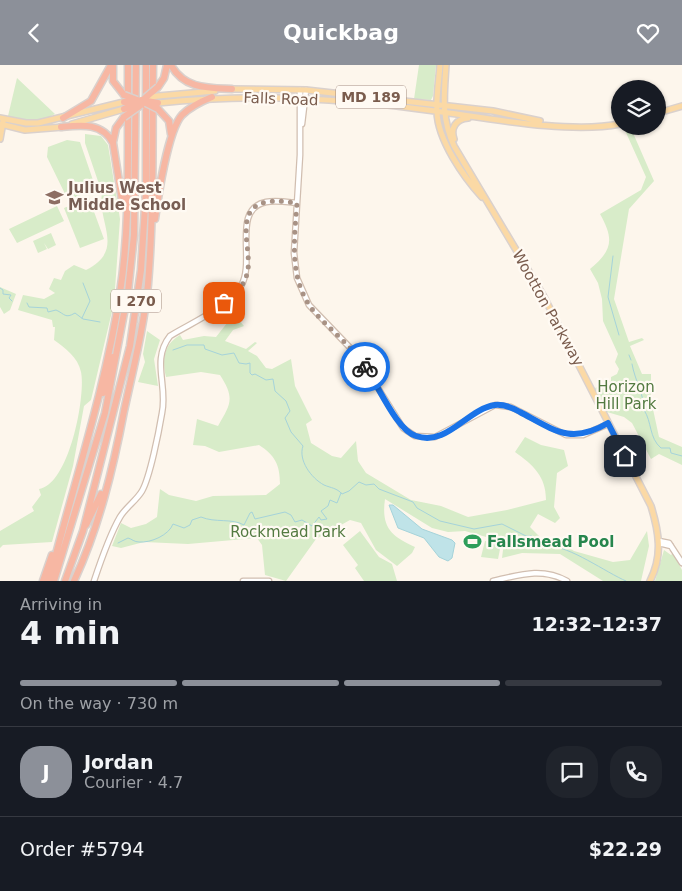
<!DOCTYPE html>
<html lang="en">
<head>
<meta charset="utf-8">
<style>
	:root { --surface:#171b24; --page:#20242c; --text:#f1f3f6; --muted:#9ea1a6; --line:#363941; --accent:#8c9099 }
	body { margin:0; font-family:"DejaVu Sans",sans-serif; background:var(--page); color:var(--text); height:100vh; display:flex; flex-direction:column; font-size:19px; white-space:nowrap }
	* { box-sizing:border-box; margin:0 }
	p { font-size:16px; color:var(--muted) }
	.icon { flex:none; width:28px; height:28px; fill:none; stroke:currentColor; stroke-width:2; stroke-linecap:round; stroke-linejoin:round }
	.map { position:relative; height:516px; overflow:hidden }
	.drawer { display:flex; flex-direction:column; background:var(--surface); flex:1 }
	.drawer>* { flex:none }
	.controls { position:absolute; left:611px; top:15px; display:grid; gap:10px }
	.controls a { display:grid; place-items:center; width:55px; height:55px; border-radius:50%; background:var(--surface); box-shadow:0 1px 4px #0004; font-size:25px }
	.pin { position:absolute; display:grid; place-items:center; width:42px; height:42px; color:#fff; margin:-21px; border-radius:10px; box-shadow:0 2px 8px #0006 }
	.courier { position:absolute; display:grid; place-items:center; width:50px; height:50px; margin:-25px; border:4px solid #1a73e8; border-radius:50%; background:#fff; color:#222; box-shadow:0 1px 6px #0007 }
	.headline em { font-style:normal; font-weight:700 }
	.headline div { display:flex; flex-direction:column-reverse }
	.headline { display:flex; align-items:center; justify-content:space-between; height:85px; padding:0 20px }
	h1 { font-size:32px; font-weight:700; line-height:38px }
	.bar { display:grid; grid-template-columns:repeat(4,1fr); gap:8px 5px; align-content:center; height:60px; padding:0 20px }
	.bar i { height:6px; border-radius:4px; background:var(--line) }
	.bar .current { background:var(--accent) }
	.bar p { grid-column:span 4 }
	.line { display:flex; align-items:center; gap:12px; padding:0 20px; border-top:1px solid var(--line) }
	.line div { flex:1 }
	.round { display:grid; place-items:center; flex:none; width:52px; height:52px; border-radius:20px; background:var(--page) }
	header { display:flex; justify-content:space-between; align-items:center; height:65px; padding:0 20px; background:var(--accent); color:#fff; font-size:22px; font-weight:700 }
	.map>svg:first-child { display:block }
</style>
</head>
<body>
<header><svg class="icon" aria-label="back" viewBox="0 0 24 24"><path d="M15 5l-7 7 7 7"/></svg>Quickbag<svg class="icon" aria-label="heart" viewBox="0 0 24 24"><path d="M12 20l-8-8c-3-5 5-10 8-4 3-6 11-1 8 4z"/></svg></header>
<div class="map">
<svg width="682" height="516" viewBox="0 0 682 516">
	<rect width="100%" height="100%" fill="#fdf6ec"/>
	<path fill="#d8ecc9" d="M419 0H436L433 31 431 35 414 34Z
		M17 13 55 49 37 58 8 51Z
		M623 61H630L654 116 629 144 614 234 629 277 642 273 644 275 630 281 642 309H651V335L659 372 682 382V400L659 389 651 394 632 358 624 352 607 347 595 323 611 316V312L617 309 619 304 615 297 618 289 603 256 602 234 598 218 590 204C613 185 614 174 600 149L641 125 646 112Z
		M85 69 101 71 108 80 120 154 114 238 91 335 84 341 73 401 52 477 3 480 0 483V466L34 446 32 442 41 430 39 424C69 420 86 331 81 307 78 292 65 283 54 275L55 262H53L52 255 18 245 23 230 44 234 55 228 49 224 54 213 61 215 65 206 74 200 86 205C126 185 97 158 102 128L85 78Z
		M67 75 80 77 96 124 68 135 47 92 48 82Z
		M89 133 104 174 80 183 64 143Z
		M57 141 64 156 17 178 9 164Z
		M51 168 56 180 48 184 44 178 47 184 38 188 33 176Z
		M0 222 16 229 10 245 4 249 0 242Z
		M231 253 238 254 244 261 233 265 225 276 246 284 255 277 257 278 248 286 257 291 266 303 272 304 291 294 295 321 312 355 306 359 311 378 332 391 341 393 356 376 358 396 366 408 411 435 441 441 468 452 507 445 546 435C546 411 533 400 515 387L525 372 541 380 564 385 568 401 557 408 554 442 560 453 555 458 538 449 530 462 542 474 560 477 574 486 613 497 630 495 647 466 649 481 641 516H603L560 489 522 488 502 493 504 477 465 466 448 467 432 463 385 434C381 462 391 471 415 482L412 488 397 501 376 485 361 458 350 455 316 474 286 516 265 510 262 480 257 473 188 479 144 477 121 483 112 481 121 458 131 463 146 459 157 452 160 424 169 430 196 436 213 431 266 430 280 419C280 400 275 390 259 380L219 387 205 381 193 380 197 354 218 361C231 339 235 333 220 310L201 307 166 312C162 295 163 280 180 270L183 275 204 271 216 272Z
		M147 266 160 275 154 294 158 321 138 317 145 297 143 289Z
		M360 466 379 492 392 499 397 516H364L355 503 358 500 343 480Z
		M485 476 501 479 498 494 481 492Z
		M664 485 671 490 673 488 682 505V516H655Z"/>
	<path fill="#bfe3e8" stroke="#a5d3da" d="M389 440H393L422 464 452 475 455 478 452 493 448 496 439 492 424 473 398 463Z"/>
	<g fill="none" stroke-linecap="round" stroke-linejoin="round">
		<path stroke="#a5d3da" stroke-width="1" d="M613 191 608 232 619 270
			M0 223 3 225V229L11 230 9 233 12 236
			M27 238 29 242 47 243 48 247 56 245C65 249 65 254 75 248L83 254 100 257
			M82 253 90 236 83 218
			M173 285 187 280H204L205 284 222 290 234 288 239 298 246 299 250 298V308L252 310 255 309 266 315 273 314 275 326 286 336 290 346 285 353 291 367 303 381C298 395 311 413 324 420 331 423 337 423 342 429L349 426 359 417 366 420 374 419 379 424 413 437 417 443 440 456 474 464 502 459 526 471H532L538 478 543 476 550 482C568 480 607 508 626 516
			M629 290 631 295
			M632 299C635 316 644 329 644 345 652 357 649 373 661 383H670L671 388 682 391
			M118 478 128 473C132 474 134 477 139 477 151 478 169 470 173 459L184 463 190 460 192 455 201 452C215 458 232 453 244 460L250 448 252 447 255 454 285 447 291 450 295 457 302 455 312 461 319 452 321 455 327 454 321 446 328 441 330 435 337 438 341 428"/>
		<defs>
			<path id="minor" d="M300 25V90L294 188 297 213 309 240 358 291 403 363 415 371 435 372 495 340 511 342 566 370H583L608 359
				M302 59 306 25
				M659 476 669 478 682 498
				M659 478 671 481
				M94 516C101 495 109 471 120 452 126 442 136 436 142 426 150 412 159 366 162 348 168 321 151 295 170 271 191 258 229 242 241 221 256 196 231 144 266 137 276 135 287 137 297 138
				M243 516H269
				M493 516C519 510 542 502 567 516"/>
			<path id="major" d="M440 0C439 15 436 32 437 47 438 75 463 111 482 132
				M446 0C444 31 441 52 454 81L543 230 651 441C659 467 663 491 650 516
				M231 24 306 25 493 46 540 56
				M158 31 215 26
				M158 38C252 28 341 33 435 46 487 53 569 69 620 59
				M658 48 682 41
				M0 53 26 58H38L124 37
				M0 59 25 65 63 62
				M72 59 124 44
				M0 74 3 57
				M454 74C450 63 456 54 468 53"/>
			<path id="highway" d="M171 0C184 24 208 23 232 24
				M113 1V16L124 30
				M158 22 164 13 167 0
				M128 36V0
				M158 44 169 56 171 69
				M63 53 91 36 111 0
				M61 62C81 60 102 57 113 78L123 142
				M113 77 116 63 124 52
				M155 154C158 132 168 65 182 50 190 42 202 36 212 32
				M103 328 113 292
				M86 460 101 429
				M43 516 52 490
				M49 516C73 421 105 326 120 228 129 169 128 107 128 46
				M54 516 105 348 128 227 134 170 136 0
				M65 516 83 466 130 281 141 205 146 126V0
				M74 516C99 462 113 404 124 346 133 304 144 262 148 219 154 147 152 73 153 0"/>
		</defs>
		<use href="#minor" stroke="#d1beb0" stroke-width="7"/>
		<use href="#major" stroke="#dad1cd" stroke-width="8"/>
		<use href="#highway" stroke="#dad1cd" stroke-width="9"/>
		<use href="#minor" stroke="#fff" stroke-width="4.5"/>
		<use href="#major" stroke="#fbd9a5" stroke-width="5"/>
		<use href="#highway" stroke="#f7b7a3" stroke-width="6"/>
		<defs>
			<path id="major-bridge" d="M146 33 158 31"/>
			<path id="highway-bridge" d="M124 30 137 35
				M145 33 158 22
				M141 35 158 38
				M124 37H136
				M146 38 158 44
				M124 44 137 38
				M124 52 141 40"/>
		</defs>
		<use href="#major-bridge" stroke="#dad1cd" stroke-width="8" stroke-linecap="butt"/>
		<use href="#highway-bridge" stroke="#dad1cd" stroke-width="9" stroke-linecap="butt"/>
		<use href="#major-bridge" stroke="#fbd9a5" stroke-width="5"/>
		<use href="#highway-bridge" stroke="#f7b7a3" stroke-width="6"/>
	</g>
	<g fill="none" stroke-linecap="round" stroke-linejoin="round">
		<path stroke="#a89285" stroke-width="5" stroke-dasharray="0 9" d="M224 238C236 229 246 219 248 204 251 182 234 144 266 137 276 135 287 137 297 138 294 178 288 219 318 251 334 268 352 282 365 302"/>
		<path stroke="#1a73e8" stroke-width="6" d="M365 302C378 319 396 365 416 371 447 382 467 344 495 340 505 339 513 343 520 347 554 365 571 380 608 358L625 391"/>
	</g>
	<defs>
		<symbol id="school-bare" viewBox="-9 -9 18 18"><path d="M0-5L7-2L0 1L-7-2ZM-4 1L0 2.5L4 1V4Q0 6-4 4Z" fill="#8d6e63" stroke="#fffaf3" stroke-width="2.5" paint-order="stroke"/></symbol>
		<symbol id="stadium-bare" viewBox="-9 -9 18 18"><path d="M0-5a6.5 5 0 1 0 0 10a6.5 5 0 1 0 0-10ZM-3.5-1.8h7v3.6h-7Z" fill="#2e9e5b" stroke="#fffaf3" stroke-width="2.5" paint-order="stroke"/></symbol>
	</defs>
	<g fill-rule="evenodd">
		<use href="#school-bare" x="42" y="120" width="25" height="25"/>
		<use href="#stadium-bare" x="460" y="464" width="25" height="25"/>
	</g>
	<g text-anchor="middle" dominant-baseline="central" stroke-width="4.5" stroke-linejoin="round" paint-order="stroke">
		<g fill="#fffaf3" stroke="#a28b7f" stroke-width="1">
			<rect x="336" y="20.5" width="70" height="23" rx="4"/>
			<rect x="111" y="224.5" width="50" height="23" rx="4"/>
		</g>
		<g font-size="14" font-weight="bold" fill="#7a5c4d">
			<text x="371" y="32">MD 189</text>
			<text x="136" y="236">I 270</text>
		</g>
		<g font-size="15" fill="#7a5c4d" stroke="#fffaf3">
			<text transform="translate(281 34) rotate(2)">Falls Road</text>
			<text transform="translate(548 243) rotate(61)">Wootton Parkway</text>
		</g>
		<g font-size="15" font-weight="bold" fill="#785e54" stroke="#fffaf3" text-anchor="start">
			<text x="68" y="123">Julius West<tspan x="68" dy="17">Middle School</tspan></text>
		</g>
		<g font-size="15" fill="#537a41" stroke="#fffaf3">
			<text x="626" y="322">Horizon<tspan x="626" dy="17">Hill Park</tspan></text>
			<text x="288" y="467">Rockmead Park</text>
		</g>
		<g font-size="15" font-weight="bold" fill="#27864d" stroke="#fffaf3" text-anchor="start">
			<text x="487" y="477">Fallsmead Pool</text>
		</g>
	</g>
</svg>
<div class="controls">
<a><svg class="icon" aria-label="layers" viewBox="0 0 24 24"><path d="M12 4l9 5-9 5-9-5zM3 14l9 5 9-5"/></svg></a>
</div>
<div class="pin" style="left:224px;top:238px;background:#ea580c"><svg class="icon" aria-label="bag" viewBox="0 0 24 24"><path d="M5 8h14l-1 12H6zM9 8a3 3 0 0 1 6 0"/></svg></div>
<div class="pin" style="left:625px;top:391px;background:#1f2937"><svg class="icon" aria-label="home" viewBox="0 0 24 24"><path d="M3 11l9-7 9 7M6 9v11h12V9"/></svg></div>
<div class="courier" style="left:365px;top:302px"><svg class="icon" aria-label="bike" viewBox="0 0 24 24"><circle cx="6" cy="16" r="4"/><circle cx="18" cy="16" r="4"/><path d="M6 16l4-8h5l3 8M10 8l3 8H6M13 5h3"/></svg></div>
</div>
<section class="drawer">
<div class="headline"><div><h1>4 min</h1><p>Arriving in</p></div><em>12:32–12:37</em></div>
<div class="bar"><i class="current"></i><i class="current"></i><i class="current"></i><i></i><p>On the way · 730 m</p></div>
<div class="line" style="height:90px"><b class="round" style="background:var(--accent);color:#fff">J</b><div><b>Jordan</b><p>Courier · 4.7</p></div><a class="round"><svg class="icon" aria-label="chat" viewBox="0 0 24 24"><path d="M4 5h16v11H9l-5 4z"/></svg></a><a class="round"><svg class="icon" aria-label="phone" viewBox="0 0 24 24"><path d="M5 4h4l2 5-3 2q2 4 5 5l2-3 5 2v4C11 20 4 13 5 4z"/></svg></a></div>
<div class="line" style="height:65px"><div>Order #5794</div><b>$22.29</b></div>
</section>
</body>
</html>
